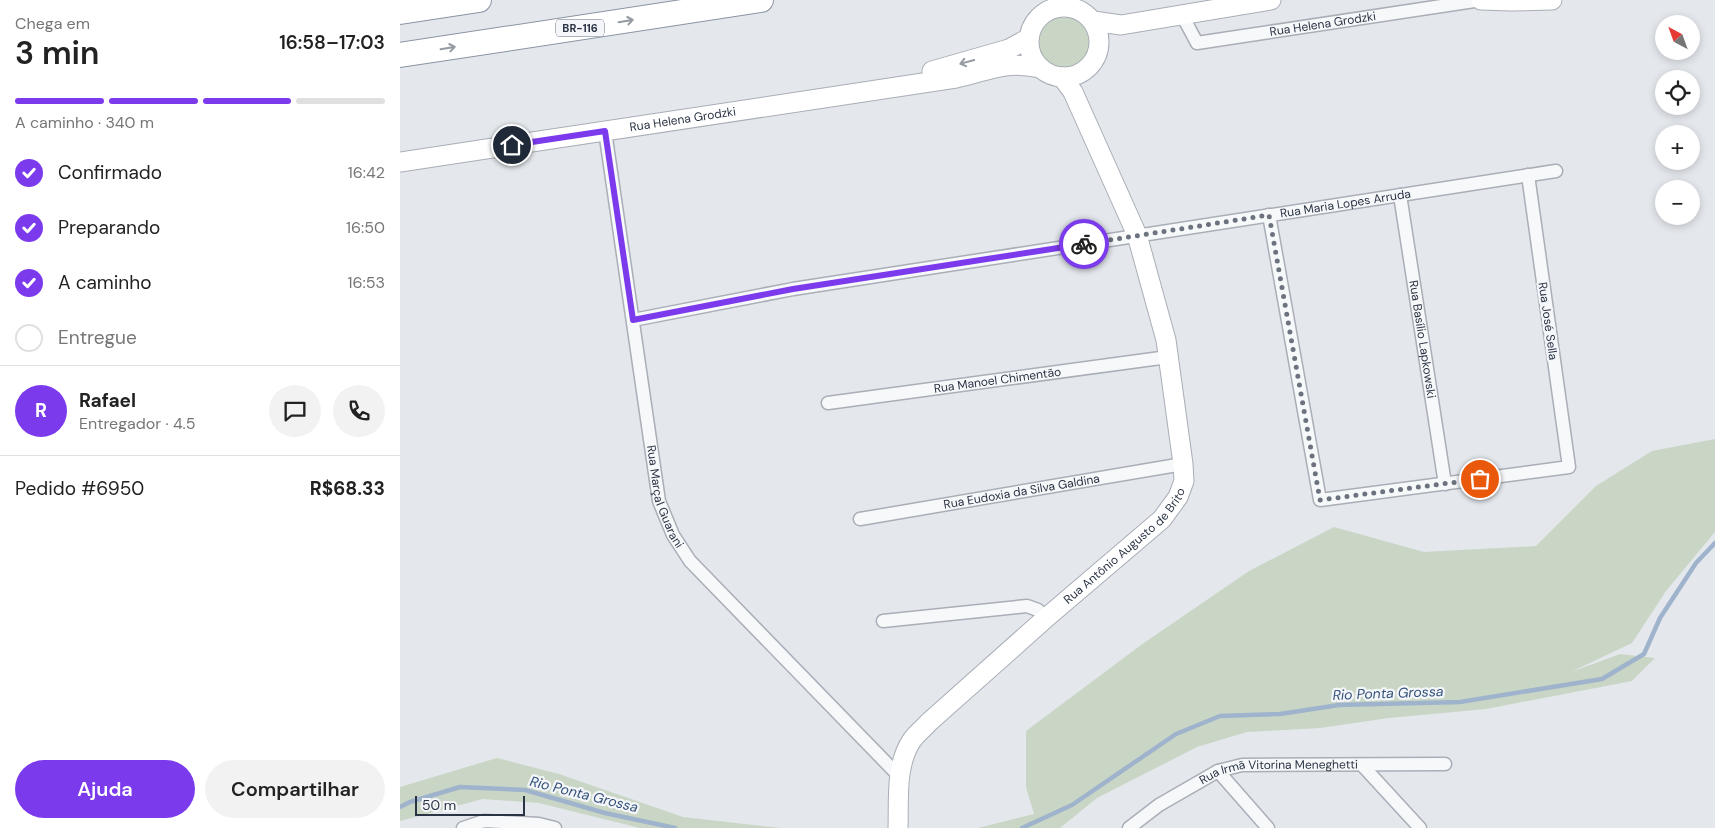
<!DOCTYPE html>
<html lang="pt">
<head>
<meta charset="utf-8">
<style>
	:root { --surface:#fff; --page:#f2f2f2; --text:#222; --muted:#767676; --line:#e0e0e0; --accent:#7c3aed }
	body { margin:0; font-family:"DM Sans",sans-serif; background:var(--page); color:var(--text); height:100vh; display:flex; flex-direction:column; font-size:19px; white-space:nowrap }
	* { box-sizing:border-box; margin:0 }
	p { font-size:16px; color:var(--muted) }
	.icon { flex:none; width:28px; height:28px; fill:none; stroke:currentColor; stroke-width:2; stroke-linecap:round; stroke-linejoin:round }
	.map { position:relative; flex:1; overflow:hidden }
	.details { display:flex; flex-direction:column; background:var(--surface); width:400px }
	.details>* { flex:none }
	.needle { width:32px; rotate:319deg }
	.controls { position:absolute; left:1255px; top:15px; display:grid; gap:10px }
	.controls a { display:grid; place-items:center; width:45px; height:45px; border-radius:50%; background:var(--surface); box-shadow:0 2px 8px #0003; font-size:25px }
	.scale { position:absolute; left:15px; bottom:12px; width:110px; box-sizing:border-box; padding-left:5px; border:2px solid #2b3445; border-top:0; font-size:14px; line-height:18px; white-space:nowrap; color:#2b3445; -webkit-text-stroke:4px #f4f6f9; paint-order:stroke }
	.pin { position:absolute; display:grid; place-items:center; width:42px; height:42px; color:#fff; margin:-21px; border:2px solid #fff; border-radius:50%; box-shadow:0 1px 5px #0007 }
	.courier { position:absolute; display:grid; place-items:center; width:50px; height:50px; margin:-25px; border:4px solid #7c3aed; border-radius:50%; background:#fff; color:#222; box-shadow:0 1px 6px #0007 }
	.summary em { font-style:normal; font-weight:600 }
	.summary div { display:flex; flex-direction:column-reverse }
	.summary { display:flex; align-items:center; justify-content:space-between; height:85px; padding:0 15px }
	h1 { font-size:32px; font-weight:600; line-height:38px }
	.bar { display:grid; grid-template-columns:repeat(4,1fr); gap:8px 5px; align-content:center; height:60px; padding:0 15px }
	.bar i { height:6px; border-radius:4px; background:var(--line) }
	.bar .current { background:var(--accent) }
	.bar p { grid-column:span 4 }
	.line { display:flex; align-items:center; gap:12px; padding:0 15px; border-top:1px solid var(--line) }
	.line div { flex:1 }
	.round { display:grid; place-items:center; flex:none; width:52px; height:52px; border-radius:26px; background:var(--page) }
	ol { padding:0 15px; list-style:none }
	li { display:flex; align-items:center; gap:15px; height:55px }
	li p { margin-inline-start:auto }
	li .icon { padding:5px; border-radius:50%; background:var(--accent); color:#fff; stroke-width:4 }
	li:last-child { color:var(--muted) }
	li i { width:28px; height:28px; border:2px solid var(--line); border-radius:50% }
	.primary-button { display:flex; gap:10px; margin-top:auto; padding:10px 15px }
	.primary-button a { flex:1; height:58px; border-radius:30px; background:var(--accent); color:#fff; font-size:20px; font-weight:600; line-height:58px; text-align:center }
	.primary-button a+a { background:var(--page); color:var(--text) }
	main { display:flex; flex:1; min-height:0 }
	.map>svg:first-child { display:block }
</style>
</head>
<body>
<main>
<section class="details">
<div class="summary"><div><h1>3 min</h1><p>Chega em</p></div><em>16:58–17:03</em></div>
<div class="bar"><i class="current"></i><i class="current"></i><i class="current"></i><i></i><p>A caminho · 340 m</p></div>
<ol>
<li><svg class="icon" aria-label="check" viewBox="0 0 24 24"><path d="M5 12l5 5 9-10"/></svg>Confirmado<p>16:42</p></li>
<li><svg class="icon" aria-label="check" viewBox="0 0 24 24"><path d="M5 12l5 5 9-10"/></svg>Preparando<p>16:50</p></li>
<li><svg class="icon" aria-label="check" viewBox="0 0 24 24"><path d="M5 12l5 5 9-10"/></svg>A caminho<p>16:53</p></li>
<li><i></i>Entregue</li>
</ol>
<div class="line" style="height:90px"><b class="round" style="background:var(--accent);color:#fff">R</b><div><b>Rafael</b><p>Entregador · 4.5</p></div><a class="round"><svg class="icon" aria-label="chat" viewBox="0 0 24 24"><path d="M4 5h16v11H9l-5 4z"/></svg></a><a class="round"><svg class="icon" aria-label="phone" viewBox="0 0 24 24"><path d="M5 4h4l2 5-3 2q2 4 5 5l2-3 5 2v4C11 20 4 13 5 4z"/></svg></a></div>
<div class="line" style="height:65px"><div>Pedido #6950</div><b>R$68.33</b></div>
<div class="primary-button"><a>Ajuda</a><a>Compartilhar</a></div>
</section>
<div class="map">
<svg width="1315" height="828" viewBox="0 0 1315 828">
	<rect width="100%" height="100%" fill="#e4e7ec"/>
	<path fill="#c9d6c5" d="M635 42a28 28 0 1 1 56 0a28 28 0 1 1-56 0Z
		M1315 439V532L1266 591 1232 643 1171 672 1220 654 1255 658 1232 681 1086 709 989 718 920 728 847 732 797 747 697 798 660 828H578L634 814 626 787V731L741 645 849 571 934 527 1024 552 1136 546 1196 486 1252 451Z
		M97 758 159 774 283 817 380 828H240L139 803 83 799 0 821V787Z"/>
	<g fill="none" stroke-linecap="round" stroke-linejoin="round">
		<path stroke="#9fb4cc" stroke-width="4.5" d="M0 807 10 802 60 787 125 790 205 813 275 828
			M622 828 672 805 776 734 820 716 880 714 939 705 1060 702 1202 679 1244 654 1260 618 1296 563 1315 543"/>
		<defs>
			<g id="street">
				<path id="s1" d="M782 15 797 43 1081 0"/>
				<path id="s2" d="M205 131 259 501 273 535 290 561 499 776"/>
				<path id="s3" d="M1000 195 1045 484"/>
				<path d="M869 215 920 500 1169 467 1128 175"/>
				<path id="s4" d="M233 320 393 289 1156 171"/>
				<path id="s5" d="M428 403 768 357"/>
				<path id="s6" d="M460 519 783 464"/>
				<path d="M483 621 627 606 638 610 646 618"/>
				<path d="M962 765 1020 828"/>
				<path d="M818 771 868 828"/>
				<path d="M63 828 84 821 139 824 155 828"/>
				<path id="s7" d="M729 828 759 805 818 771 842 765 1045 764"/>
			</g>
			<g id="secondary">
				<path d="M1081 0 1111 1 1152 0"/>
				<circle cx="664" cy="42" r="35"/>
				<path d="M693 21 721 25 871 0"/>
				<path d="M532 71 609 49 629 38"/>
				<path id="s8" d="M0 162 556 78C589 71 604 60 640 68"/>
				<path id="s9" d="M498 828C499 800 495 765 512 740 516 734 523 729 528 723L646 618 762 519 778 497 784 481 783 464 766 340 737 235 673 92 662 77"/>
			</g>
			<path id="highway" d="M0 12 79 0
				M0 55 361 0"/>
		</defs>
		<use href="#street" stroke="#a9aeb7" stroke-width="15"/>
		<use href="#secondary" stroke="#a9aeb7" stroke-width="21"/>
		<use href="#highway" stroke="#8b94a3" stroke-width="26"/>
		<use href="#street" stroke="#f7f8fa" stroke-width="12"/>
		<use href="#secondary" stroke="#fff" stroke-width="19"/>
		<use href="#highway" stroke="#fff" stroke-width="24"/>
	</g>
	<defs><path id="oneway-shaft" d="M-6 0H5M1.5-3L5.5 0L1.5 3" fill="none" stroke-width="1.6" stroke-linecap="round" stroke-linejoin="round" transform="scale(1.25)"/></defs>
	<g stroke="#959aa2">
		<use href="#oneway-shaft" transform="translate(226 21) rotate(-9)"/>
		<use href="#oneway-shaft" transform="translate(48 48) rotate(-9)"/>
		<use href="#oneway-shaft" transform="translate(567 62) rotate(165)"/>
	</g>
	<g fill="none" stroke-linecap="round" stroke-linejoin="round">
		<path stroke="#6c737f" stroke-width="5" stroke-dasharray="0 9" d="M684 244 869 215 920 500 1080 479"/>
		<path stroke="#7c3aed" stroke-width="6" d="M112 145 205 131 233 320 393 289 684 244"/>
	</g>
	<g text-anchor="middle" dominant-baseline="central" stroke-width="4.5" stroke-linejoin="round" paint-order="stroke">
		<rect fill="#f4f6f9" stroke="#676e7b" stroke-width="1" x="156" y="19.5" width="48" height="17" rx="4"/>
		<g font-size="11" font-weight="bold" fill="#2b3445">
			<text x="180" y="28">BR-116</text>
		</g>
		<g font-size="12" fill="#2b3445" stroke="#f4f6f9">
			<text stroke="none"><textPath href="#s1" startOffset="159">Rua Helena Grodzki</textPath></text>
			<text stroke="none"><textPath href="#s8" startOffset="286">Rua Helena Grodzki</textPath></text>
			<text stroke="none"><textPath href="#s4" startOffset="722">Rua Maria Lopes Arruda</textPath></text>
			<text transform="translate(1148 321) rotate(82)">Rua José Sella</text>
			<text stroke="none"><textPath href="#s3" startOffset="146">Rua Basílio Lapkowski</textPath></text>
			<text stroke="none"><textPath href="#s5" startOffset="171">Rua Manoel Chimentão</textPath></text>
			<text stroke="none"><textPath href="#s6" startOffset="164">Rua Eudoxia da Silva Galdina</textPath></text>
			<text stroke="none"><textPath href="#s2" startOffset="371">Rua Marçal Guarani</textPath></text>
			<text stroke="none"><textPath href="#s9" startOffset="379">Rua Antônio Augusto de Brito</textPath></text>
			<text stroke="none"><textPath href="#s7" startOffset="166">Rua Irmã Vitorina Meneghetti</textPath></text>
		</g>
		<g font-size="14" font-style="italic" fill="#34527a" stroke="#f4f6f9">
			<text transform="translate(988 693) rotate(-2)">Rio Ponta Grossa</text>
			<text transform="translate(184 794) rotate(14)">Rio Ponta Grossa</text>
		</g>
	</g>
</svg>
<div class="controls">
<a><svg class="needle" viewBox="-14 -14 28 28"><path d="M0-13l5 13h-10z" fill="#e53935"/><path d="M0 13l5-13h-10z" fill="#767676"/></svg></a>
<a><svg class="icon" aria-label="locate" viewBox="0 0 24 24"><circle cx="12" cy="12" r="6"/><path d="M12 2v4M12 18v4M2 12h4M18 12h4"/></svg></a>
<a>+</a>
<a>−</a>
</div>
<div class="scale">50 m</div>
<div class="pin" style="left:1080px;top:479px;background:#ea580c"><svg class="icon" aria-label="bag" viewBox="0 0 24 24"><path d="M5 8h14l-1 12H6zM9 8a3 3 0 0 1 6 0"/></svg></div>
<div class="pin" style="left:112px;top:145px;background:#1f2937"><svg class="icon" aria-label="home" viewBox="0 0 24 24"><path d="M3 11l9-7 9 7M6 9v11h12V9"/></svg></div>
<div class="courier" style="left:684px;top:244px"><svg class="icon" aria-label="bike" viewBox="0 0 24 24"><circle cx="6" cy="16" r="4"/><circle cx="18" cy="16" r="4"/><path d="M6 16l4-8h5l3 8M10 8l3 8H6M13 5h3"/></svg></div>
</div>
</main>
</body>
</html>
